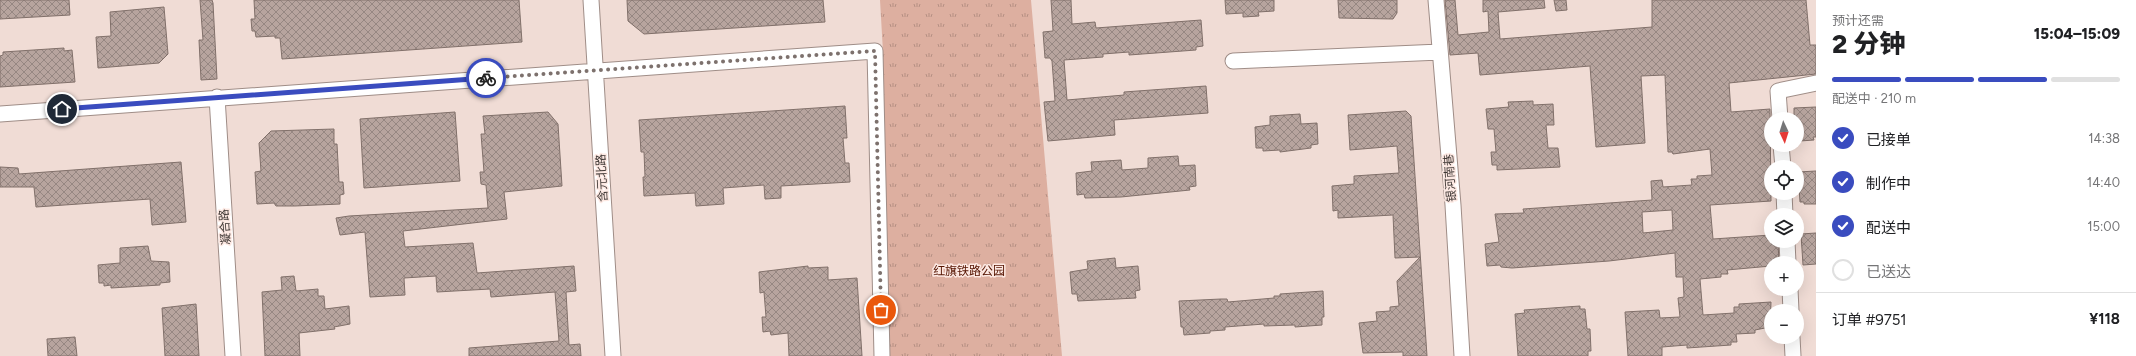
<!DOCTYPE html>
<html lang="zh">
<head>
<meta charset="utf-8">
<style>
	:root { --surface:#fff; --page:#f6f6f6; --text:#202124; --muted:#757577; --line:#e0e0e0; --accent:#3a4cbf }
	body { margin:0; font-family:Figtree,"Noto Sans SC",sans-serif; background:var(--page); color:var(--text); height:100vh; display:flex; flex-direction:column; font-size:15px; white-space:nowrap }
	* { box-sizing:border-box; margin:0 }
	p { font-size:13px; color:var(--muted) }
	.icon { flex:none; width:22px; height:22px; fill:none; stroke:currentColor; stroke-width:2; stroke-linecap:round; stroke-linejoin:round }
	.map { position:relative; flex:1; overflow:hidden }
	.side { display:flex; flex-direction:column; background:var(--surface); width:320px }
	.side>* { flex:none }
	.needle { width:26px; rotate:176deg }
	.fabs { position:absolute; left:1764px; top:112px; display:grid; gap:8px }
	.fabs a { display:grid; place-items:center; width:40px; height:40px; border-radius:50%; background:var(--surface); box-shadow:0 4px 16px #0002; font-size:20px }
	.pin { position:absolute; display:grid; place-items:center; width:34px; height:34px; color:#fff; margin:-17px; border:2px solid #fff; border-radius:50%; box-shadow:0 1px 4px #0007 }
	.courier { position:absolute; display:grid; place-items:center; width:40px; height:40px; margin:-20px; border:3px solid #3a4cbf; border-radius:50%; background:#fff; color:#222; box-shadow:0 1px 5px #0007 }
	.overview em { font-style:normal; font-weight:800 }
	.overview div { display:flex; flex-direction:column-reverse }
	.overview { display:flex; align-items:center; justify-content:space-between; height:68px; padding:0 16px }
	h1 { font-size:26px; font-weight:800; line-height:30px }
	.bar { display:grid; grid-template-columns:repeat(4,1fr); gap:6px 4px; align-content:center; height:48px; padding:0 16px }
	.bar i { height:5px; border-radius:3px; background:var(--line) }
	.bar .selected { background:var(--accent) }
	.bar p { grid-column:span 4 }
	.line { display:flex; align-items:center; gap:10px; padding:0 16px; border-top:1px solid var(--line) }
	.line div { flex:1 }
	ol { padding:0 16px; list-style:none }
	li { display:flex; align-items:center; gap:12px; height:44px }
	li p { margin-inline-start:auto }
	li .icon { padding:4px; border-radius:50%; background:var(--accent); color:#fff; stroke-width:4 }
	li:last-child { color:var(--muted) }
	li i { width:22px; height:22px; border:2px solid var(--line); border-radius:50% }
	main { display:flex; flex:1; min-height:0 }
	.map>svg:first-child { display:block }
</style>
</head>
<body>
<main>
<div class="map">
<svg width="1816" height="356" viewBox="0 0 1816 356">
	<defs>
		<pattern id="park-tufts" width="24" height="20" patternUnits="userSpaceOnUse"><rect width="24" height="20" fill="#ddafa0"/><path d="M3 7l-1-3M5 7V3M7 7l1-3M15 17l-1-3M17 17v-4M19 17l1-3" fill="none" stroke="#b58f83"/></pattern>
		<pattern id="building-cross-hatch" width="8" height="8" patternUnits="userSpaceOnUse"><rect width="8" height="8" fill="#b7a49e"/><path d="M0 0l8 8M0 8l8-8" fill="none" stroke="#968782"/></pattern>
	</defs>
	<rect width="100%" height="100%" fill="#f0dcd5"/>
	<path fill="url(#park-tufts)" d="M880 0H1031L1062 356H885L883 52Z"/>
	<path fill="url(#building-cross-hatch)" stroke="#81706a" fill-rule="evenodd" d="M0 0H69L70 15 0 19Z
		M200 0H212L213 3 217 79 201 80 199 40H203Z
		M254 0H519L522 42 282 59 280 38H275V36L256 37 255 31H252L251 19H255Z
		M627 0H823L825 22 644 34 628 21Z
		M1051 0H1071L1072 24 1095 22 1096 28 1201 20 1203 46 1196 47V50L1129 55V52L1103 54V57L1064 60 1067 100 1124 95V92L1206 86 1208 113 1114 120 1115 135 1048 141 1044 102 1055 101 1052 61 1050 58H1045L1043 32 1053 31Z
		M1225 0H1274V11L1258 12 1259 16 1243 17V13L1226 14Z
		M1338 0H1397V13L1393 19 1339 18Z
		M1445 0H1455L1458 35 1489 32 1488 11 1483 12V0H1544L1545 8 1498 12 1500 39 1652 27V0H1806L1810 45H1816V74L1729 83 1731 112 1770 109 1771 201 1710 205 1713 239 1771 235V241H1778L1779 263H1771V266L1727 270 1728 274H1721V277L1700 279 1703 315 1734 313V307H1739V304L1771 302 1770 327 1755 330V333L1736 334 1737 342H1731V345L1687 348V345L1662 347V356H1628L1625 312 1659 310 1660 318 1680 317 1678 298 1684 297 1683 277H1676L1675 253 1609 261 1512 268 1501 267 1500 265 1487 266 1485 244 1499 242 1495 214 1524 213 1523 209 1652 200 1651 181 1662 180 1663 187 1692 185 1691 179H1697V176L1712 175 1710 149 1673 154 1672 152H1668L1665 75 1641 76 1645 143 1596 147 1590 66 1480 75 1478 53 1450 55ZM1672 210 1673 230 1643 233 1642 212Z
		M1554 0H1566L1567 10 1556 11Z
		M164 7 168 54 159 63 98 68 96 37 111 36 110 12Z
		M64 48V51L72 50 75 82 0 87V56L3 55V52Z
		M1533 101V105L1553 104 1554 125H1546L1548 148H1558L1560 167 1497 170V165H1492L1491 152H1496L1494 129H1488L1486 109 1509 107 1508 102Z
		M845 106 847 138H843L845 163H849L850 182 781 186V198L765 199 764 185 723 188 724 204 696 206 695 193 644 196 643 177H645L644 152H641L639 120Z
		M1816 107V137H1813L1814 140 1800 141V138H1797V119H1794V108Z
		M1406 111 1411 116 1427 356H1403V352L1363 353 1359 323 1377 321 1376 312 1390 311V307L1399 306 1397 281 1420 257 1395 258 1393 215 1338 218V210L1333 211 1332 186 1354 184V176L1399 173 1397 146 1350 150 1348 115Z
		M455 112 460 181 364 188 360 119Z
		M548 112 558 124 562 186 504 192 507 219 403 231 405 247 473 243 477 273 574 266 576 291 566 292 569 345 580 344 581 356H469V348L559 341 555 292 491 297 490 289 437 292 436 276 404 278 405 295 370 297 365 232 340 235 336 218 349 216 488 208 486 185 481 184 480 172H484L481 134H485L483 116Z
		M1300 114 1301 124 1317 123 1318 144 1311 145V148L1280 152V150L1263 151V148H1256L1255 127 1270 125V116Z
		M334 129V144H337L339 182H343L344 194 340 195V204L295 206H276L274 203 257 204 255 172 261 171 259 143 271 131Z
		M1178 156 1179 166 1195 165 1196 186 1189 187 1190 190 1121 197 1085 198 1084 194 1077 195 1076 173 1092 171 1091 162 1121 160 1122 170 1148 168V158Z
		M181 162 186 222 152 225 150 199 36 207 34 187H0V167L18 168 19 174Z
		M1816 171V204H1804V202H1800L1798 172Z
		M1816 233V264L1803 265 1801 234Z
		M148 246 151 261 169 262 170 282 160 283V285L111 288V285L104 286V283H99L98 265 120 263V248Z
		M1115 258 1116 268 1138 266 1140 290 1135 291 1136 298 1078 301 1077 294H1072L1070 272 1088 269 1087 261Z
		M808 266V268L828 267V280L857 278 862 356H789L788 333 771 335 770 331 763 332 762 317H766L764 292 760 293 759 272Z
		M294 276 296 291 318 289V296H324L325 309 349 306 350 324 334 327 335 329 299 333 300 356H265L262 292 282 290 281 277Z
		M1323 291 1324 317H1322V325L1295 327V325L1264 326V324L1225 327V330L1210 331V333L1184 335 1183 327H1181L1179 301 1221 299H1227L1228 302 1274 298V296H1280V294Z
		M196 304 199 356H165L162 308Z
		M1580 306V309H1585L1587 329H1590L1591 351H1588V356H1518L1515 314 1525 313 1524 310Z
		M75 337 77 356H48L47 339Z"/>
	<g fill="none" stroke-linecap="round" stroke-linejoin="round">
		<defs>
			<path id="minor" d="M591 0 613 356
				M1436 0 1453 205 1462 356
				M1233 61 1440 52
				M217 97 233 356
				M0 114 875 51 882 356
				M1780 119 1778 91 1816 83
				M1781 145 1783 167
				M1784 193 1785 215
				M1787 241 1788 263
				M1790 289 1791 311
				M1792 337 1793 356"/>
		</defs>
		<use href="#minor" stroke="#9f8d87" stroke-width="17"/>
		<use href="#minor" stroke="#fff" stroke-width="15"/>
	</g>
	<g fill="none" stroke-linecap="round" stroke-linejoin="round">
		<path stroke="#7d716d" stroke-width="4" stroke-dasharray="0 7.2" d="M486 78 875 51 881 310"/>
		<path stroke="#3a4cbf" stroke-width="5" d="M62 109 486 78"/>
	</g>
	<g text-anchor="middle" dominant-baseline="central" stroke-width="3" stroke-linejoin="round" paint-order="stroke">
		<g font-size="12" fill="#3f3835" stroke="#fde9e3">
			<text transform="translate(602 178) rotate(-93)">含元北路</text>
			<text transform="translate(1450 178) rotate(-94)">银河南巷</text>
			<text transform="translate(225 227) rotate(-94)">凝合路</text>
		</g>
		<g font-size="12" fill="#551400" stroke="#fde9e3">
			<text x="969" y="271">红旗铁路公园</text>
		</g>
	</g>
</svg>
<div class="fabs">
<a><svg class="needle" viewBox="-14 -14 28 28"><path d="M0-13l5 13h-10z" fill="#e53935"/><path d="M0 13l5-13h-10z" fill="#757577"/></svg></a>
<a><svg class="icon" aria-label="locate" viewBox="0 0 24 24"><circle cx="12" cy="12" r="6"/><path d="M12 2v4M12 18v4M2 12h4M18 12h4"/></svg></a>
<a><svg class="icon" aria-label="layers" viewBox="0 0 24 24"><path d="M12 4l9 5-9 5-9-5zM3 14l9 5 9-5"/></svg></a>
<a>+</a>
<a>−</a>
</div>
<div class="pin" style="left:881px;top:310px;background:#ea580c"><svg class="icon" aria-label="bag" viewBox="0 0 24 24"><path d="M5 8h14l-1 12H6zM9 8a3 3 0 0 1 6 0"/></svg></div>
<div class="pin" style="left:62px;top:109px;background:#1f2937"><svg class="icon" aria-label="home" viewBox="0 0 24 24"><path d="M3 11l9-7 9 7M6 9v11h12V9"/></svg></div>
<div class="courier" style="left:486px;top:78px"><svg class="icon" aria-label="bike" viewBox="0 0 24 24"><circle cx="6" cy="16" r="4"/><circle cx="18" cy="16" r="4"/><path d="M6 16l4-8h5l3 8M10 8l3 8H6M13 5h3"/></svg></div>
</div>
<section class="side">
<div class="overview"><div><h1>2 分钟</h1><p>预计还需</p></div><em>15:04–15:09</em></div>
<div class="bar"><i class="selected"></i><i class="selected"></i><i class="selected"></i><i></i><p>配送中 · 210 m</p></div>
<ol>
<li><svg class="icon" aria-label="check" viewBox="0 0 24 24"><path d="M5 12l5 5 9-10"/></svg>已接单<p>14:38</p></li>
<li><svg class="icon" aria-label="check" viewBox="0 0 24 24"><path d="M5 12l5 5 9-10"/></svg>制作中<p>14:40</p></li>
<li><svg class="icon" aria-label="check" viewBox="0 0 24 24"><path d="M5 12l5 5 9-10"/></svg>配送中<p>15:00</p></li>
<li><i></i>已送达</li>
</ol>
<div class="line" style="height:52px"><div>订单 #9751</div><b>¥118</b></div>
</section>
</main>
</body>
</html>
